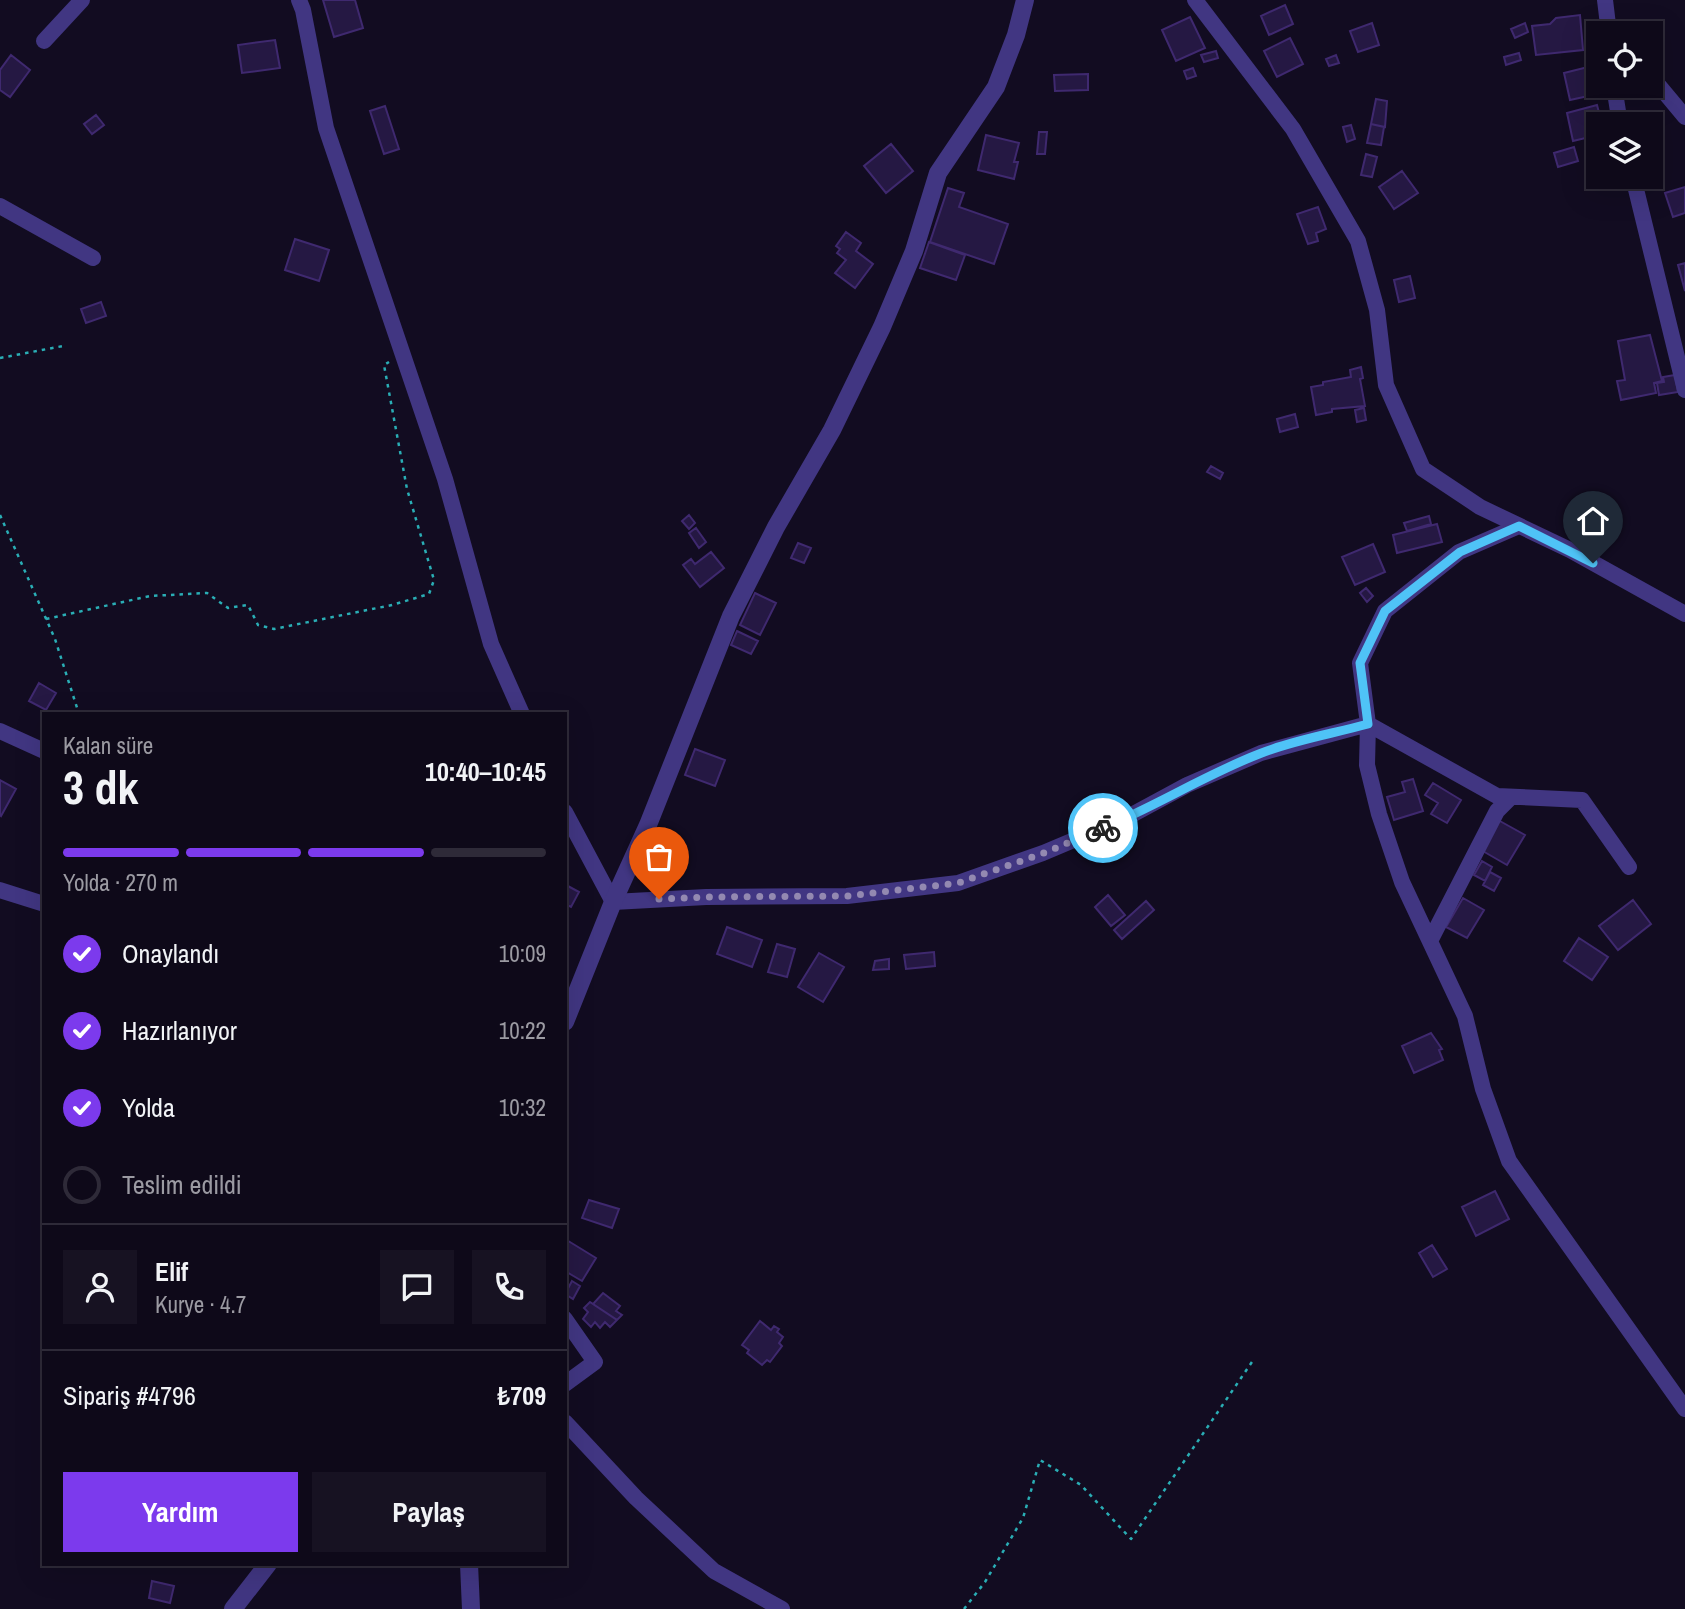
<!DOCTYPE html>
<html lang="tr">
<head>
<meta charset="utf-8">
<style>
	:root { --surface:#0e0919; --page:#171222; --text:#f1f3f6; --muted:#9b9aa2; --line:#2e2a38; --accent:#7c3aed }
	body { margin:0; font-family:"Archivo Narrow",sans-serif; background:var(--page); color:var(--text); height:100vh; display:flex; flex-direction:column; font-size:26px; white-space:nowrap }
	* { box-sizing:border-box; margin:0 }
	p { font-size:23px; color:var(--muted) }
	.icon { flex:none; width:38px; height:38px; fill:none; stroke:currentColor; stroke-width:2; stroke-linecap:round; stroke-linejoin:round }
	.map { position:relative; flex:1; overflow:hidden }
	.sheet { position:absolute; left:42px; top:712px; width:525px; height:854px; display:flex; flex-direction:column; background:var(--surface); border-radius:0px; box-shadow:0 7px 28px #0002,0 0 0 2px var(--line) }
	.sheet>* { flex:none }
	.buttons { position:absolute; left:1586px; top:21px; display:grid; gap:14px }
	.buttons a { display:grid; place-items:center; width:77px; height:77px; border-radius:0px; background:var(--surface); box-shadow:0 7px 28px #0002,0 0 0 2px var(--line); font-size:35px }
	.pin { position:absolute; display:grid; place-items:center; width:60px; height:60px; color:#fff; margin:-72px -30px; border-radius:50% 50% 50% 0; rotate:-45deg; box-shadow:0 0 7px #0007 }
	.pin .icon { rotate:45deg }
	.courier { position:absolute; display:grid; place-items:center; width:70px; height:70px; margin:-35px; border:5px solid #4fc3f7; border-radius:50%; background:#fff; color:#222; box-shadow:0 2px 9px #0007 }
	.overview em { font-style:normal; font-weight:700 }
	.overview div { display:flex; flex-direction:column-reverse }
	.overview { display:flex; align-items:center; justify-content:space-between; height:119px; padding:0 21px }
	h1 { font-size:46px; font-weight:700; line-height:52px }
	.bar { display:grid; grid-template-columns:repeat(4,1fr); gap:10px 7px; align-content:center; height:84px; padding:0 21px }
	.bar i { height:9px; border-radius:5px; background:var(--line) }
	.bar .on { background:var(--accent) }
	.bar p { grid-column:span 4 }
	.line { display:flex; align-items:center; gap:18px; padding:0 21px; border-top:2px solid var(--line) }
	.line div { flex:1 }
	.round { display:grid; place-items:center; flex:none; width:74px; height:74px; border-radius:0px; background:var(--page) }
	ol { padding:0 21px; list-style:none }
	li { display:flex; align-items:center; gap:21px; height:77px }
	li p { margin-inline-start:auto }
	li .icon { padding:7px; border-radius:50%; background:var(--accent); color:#fff; stroke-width:4 }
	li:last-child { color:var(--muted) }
	li i { width:38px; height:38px; border:4px solid var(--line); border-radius:50% }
	.cta { display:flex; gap:14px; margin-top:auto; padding:14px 21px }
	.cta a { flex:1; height:80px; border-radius:0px; background:var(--accent); color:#fff; font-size:28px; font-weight:700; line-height:80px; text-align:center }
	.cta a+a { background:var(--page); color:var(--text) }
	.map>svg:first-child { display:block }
</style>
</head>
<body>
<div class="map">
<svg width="1685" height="1609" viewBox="0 0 1685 1609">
	<rect width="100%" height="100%" fill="#120c21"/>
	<path fill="#251843" stroke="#3f296f" stroke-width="2" d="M323 0H355L363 28 334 37Z
		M1285 5 1293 24 1269 35 1261 16Z
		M1580 15 1583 50 1536 55 1532 26 1550 24 1556 18Z
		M1190 17 1205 48 1176 61 1162 30Z
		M1372 23 1379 45 1358 52 1350 31Z
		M1525 23 1528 32 1515 38 1511 29Z
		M1290 38 1303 64 1277 77 1264 51Z
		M275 40 280 68 242 73 238 45Z
		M1216 51 1218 58 1204 62 1201 55Z
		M1519 53 1521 60 1506 65 1504 57Z
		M11 55 30 70 10 97 0 90V70Z
		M1336 55 1339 63 1329 66 1326 59Z
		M1588 67 1593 95 1570 100 1564 73Z
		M1193 68 1196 76 1187 79 1184 71Z
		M1088 74V90L1055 91 1054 75Z
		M1376 99 1387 101 1385 127 1371 124Z
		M1597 105 1602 124H1598V135L1573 141 1567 113Z
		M385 106 399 149 384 154 370 111Z
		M96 115 104 125 92 134 84 124Z
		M1371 124 1384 127 1381 145 1367 143Z
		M1351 125 1355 139 1347 142 1343 127Z
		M1039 132H1047L1045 154H1037Z
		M986 135 1019 143 1014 162H1018L1014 179 978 170Z
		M891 144 913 171 886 193 864 166Z
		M1574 147 1578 161 1558 167 1554 153Z
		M1366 154 1377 157 1372 177 1361 175Z
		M1402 171 1418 193 1394 209 1379 187Z
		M1685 187V213L1673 217 1665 193Z
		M948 188 964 193 959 207 1008 224 994 264 930 242Z
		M1318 207 1326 229 1316 233 1318 241 1308 244 1297 214Z
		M846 232 861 243 856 251 873 264 855 288 835 273 846 260 837 253 840 249 836 246Z
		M295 239 329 250 319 281 285 270Z
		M929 242 965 255 956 280 920 268Z
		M1685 263V291L1678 265Z
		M1410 276 1415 298 1399 302 1394 280Z
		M101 302 106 316 86 323 81 309Z
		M1650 335 1662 381 1654 383 1656 393 1621 400 1617 381 1625 380 1618 341Z
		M1361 367 1363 378 1360 379 1365 406 1332 409V412L1316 415 1311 387 1323 385V382L1351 377 1350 370Z
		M1675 375 1678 392 1659 395 1657 383 1664 382 1663 377Z
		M1364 408 1366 420 1357 422 1355 410Z
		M1295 414 1298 427 1280 432 1277 419Z
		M1211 466 1223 473 1220 479 1207 472Z
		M689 515 695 523 689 529 682 521Z
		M1429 516 1431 524 1407 531 1404 523Z
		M1437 524 1442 542 1397 553 1393 535Z
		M696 528 706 542 699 548 689 533Z
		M798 543 811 548 804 563 791 558Z
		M1373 544 1385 572 1355 585 1342 557Z
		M711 552 724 568 700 587 683 565 691 559 695 564Z
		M1366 588 1373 596 1367 602 1360 593Z
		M755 593 776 603 760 635 740 625Z
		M737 631 758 641 751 654 731 645Z
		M39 683 56 693 46 710 29 701Z
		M695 749 725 760 715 786 685 775Z
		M1413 779 1423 811 1394 820 1387 797 1405 792 1402 782Z
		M0 780 16 789 1 816 0 815Z
		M1433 783 1461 800 1447 823 1431 814 1438 803 1425 795Z
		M1498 820 1525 835 1507 865 1481 850Z
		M1482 861 1492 867 1485 881 1474 875Z
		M1490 872 1501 878 1494 891 1483 885Z
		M566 885 579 892 571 907 565 904Z
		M1108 895 1125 915 1111 926 1095 907Z
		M1463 898 1484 910 1467 938 1446 927Z
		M1633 900 1651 924 1618 950 1599 926Z
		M1146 901 1154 910 1122 939 1114 930Z
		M727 927 762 940 752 967 717 954Z
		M1579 938 1608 957 1592 980 1564 961Z
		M777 944 795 949 787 977 768 972Z
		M934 952 935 966 906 969 904 955Z
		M819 953 844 967 823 1002 798 987Z
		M889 959V969L873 970 875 961Z
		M1431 1033 1442 1049 1439 1050 1443 1060 1414 1073 1402 1046Z
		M1495 1191 1509 1219 1476 1236 1462 1207Z
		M589 1200 619 1209 612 1228 582 1218Z
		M565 1239 596 1258 582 1281 565 1271Z
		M1432 1245 1447 1269 1433 1277 1419 1253Z
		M572 1281 580 1286 573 1299 565 1294Z
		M603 1293 620 1306 616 1311 622 1315 617 1320 593 1304Z
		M590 1302 617 1320 610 1327 605 1322 600 1328 595 1322 591 1327 583 1319 588 1312 584 1308Z
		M760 1321 771 1330 774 1326 779 1329 777 1332 783 1337 779 1343 782 1346 770 1362 767 1360 762 1365 747 1353 749 1350 742 1345Z
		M152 1581 174 1586 170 1603 149 1598Z"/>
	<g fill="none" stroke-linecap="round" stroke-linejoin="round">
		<path stroke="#2aaeb5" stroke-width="2.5" stroke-dasharray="3.5 5" stroke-linecap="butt" d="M0 358 63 346
			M0 515 55 639 79 714
			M46 619 150 596 207 593 228 608 248 605 258 625 274 629 392 605 429 594 434 580 407 489 384 365 389 362
			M964 1609 985 1582 1023 1518 1040 1460 1081 1485 1131 1539 1254 1359"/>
		<path stroke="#413682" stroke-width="16" d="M299 0 303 10 326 128 445 479 491 644 522 714
			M1195 0 1293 129 1358 241 1377 310 1386 385 1423 469 1480 507 1570 550 1685 614
			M1605 0 1609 33
			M44 41 82 0
			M1650 75 1685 117
			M1614 86 1620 124
			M1633 177 1685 390
			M0 206 93 258
			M0 731 44 751
			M565 812 613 902 706 897 847 896 958 883 1043 853 1126 818 1187 785 1261 753 1368 724 1360 663 1385 611 1459 552 1519 526
			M1629 867 1582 800 1497 796 1368 724 1367 765 1379 814 1402 882 1465 1016 1483 1089 1509 1161 1685 1409
			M0 890 44 904
			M1430 941 1497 811 1511 797
			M565 1319 595 1362 565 1384
			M565 1422 636 1498 714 1571 782 1609"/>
		<path stroke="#413682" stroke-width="18" d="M565 1022 613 902 648 825 731 616 776 527 832 430 882 327 914 251 938 173 996 87 1016 35 1025 0
			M469 1564 471 1609
			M233 1609 268 1564"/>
	</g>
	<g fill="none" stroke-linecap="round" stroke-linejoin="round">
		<path stroke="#9389b1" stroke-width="7" stroke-dasharray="0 12.6" d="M659 899 706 897 847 896 958 883 1044 853 1103 828"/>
		<path stroke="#4fc3f7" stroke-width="9" d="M1103 828C1156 806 1205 775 1259 754 1293 740 1332 734 1368 724L1360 663 1385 611 1460 552 1519 526 1593 563"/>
	</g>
</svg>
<div class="buttons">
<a><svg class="icon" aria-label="locate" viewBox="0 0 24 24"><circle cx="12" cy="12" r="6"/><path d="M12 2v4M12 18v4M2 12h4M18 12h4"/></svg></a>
<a><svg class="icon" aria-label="layers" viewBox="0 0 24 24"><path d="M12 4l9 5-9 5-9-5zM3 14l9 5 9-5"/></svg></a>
</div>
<div class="pin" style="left:659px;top:899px;background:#ea580c"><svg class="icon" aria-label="bag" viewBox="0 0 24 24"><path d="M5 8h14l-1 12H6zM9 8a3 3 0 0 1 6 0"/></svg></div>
<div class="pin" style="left:1593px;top:563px;background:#1f2937"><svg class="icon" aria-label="home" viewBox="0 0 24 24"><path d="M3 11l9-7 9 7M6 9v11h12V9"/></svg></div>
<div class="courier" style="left:1103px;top:828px"><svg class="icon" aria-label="bike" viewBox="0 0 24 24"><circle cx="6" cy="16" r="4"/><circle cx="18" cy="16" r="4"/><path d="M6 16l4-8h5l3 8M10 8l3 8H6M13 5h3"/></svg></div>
<section class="sheet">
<div class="overview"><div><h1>3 dk</h1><p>Kalan süre</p></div><em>10:40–10:45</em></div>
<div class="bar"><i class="on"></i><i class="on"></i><i class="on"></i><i></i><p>Yolda · 270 m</p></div>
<ol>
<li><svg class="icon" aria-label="check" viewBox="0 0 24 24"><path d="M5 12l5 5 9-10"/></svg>Onaylandı<p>10:09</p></li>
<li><svg class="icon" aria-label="check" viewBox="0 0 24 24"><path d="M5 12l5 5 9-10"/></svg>Hazırlanıyor<p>10:22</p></li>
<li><svg class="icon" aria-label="check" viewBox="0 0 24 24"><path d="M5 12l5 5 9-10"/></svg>Yolda<p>10:32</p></li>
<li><i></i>Teslim edildi</li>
</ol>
<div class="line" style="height:126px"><a class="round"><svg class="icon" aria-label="person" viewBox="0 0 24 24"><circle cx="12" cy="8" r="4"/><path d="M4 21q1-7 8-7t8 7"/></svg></a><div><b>Elif</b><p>Kurye · 4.7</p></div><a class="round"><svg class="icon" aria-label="chat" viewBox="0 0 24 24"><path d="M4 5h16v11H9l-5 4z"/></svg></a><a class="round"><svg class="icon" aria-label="phone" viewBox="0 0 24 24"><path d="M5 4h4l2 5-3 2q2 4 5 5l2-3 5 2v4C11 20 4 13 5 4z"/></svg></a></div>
<div class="line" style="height:91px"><div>Sipariş #4796</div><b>₺709</b></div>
<div class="cta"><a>Yardım</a><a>Paylaş</a></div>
</section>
</div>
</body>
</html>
